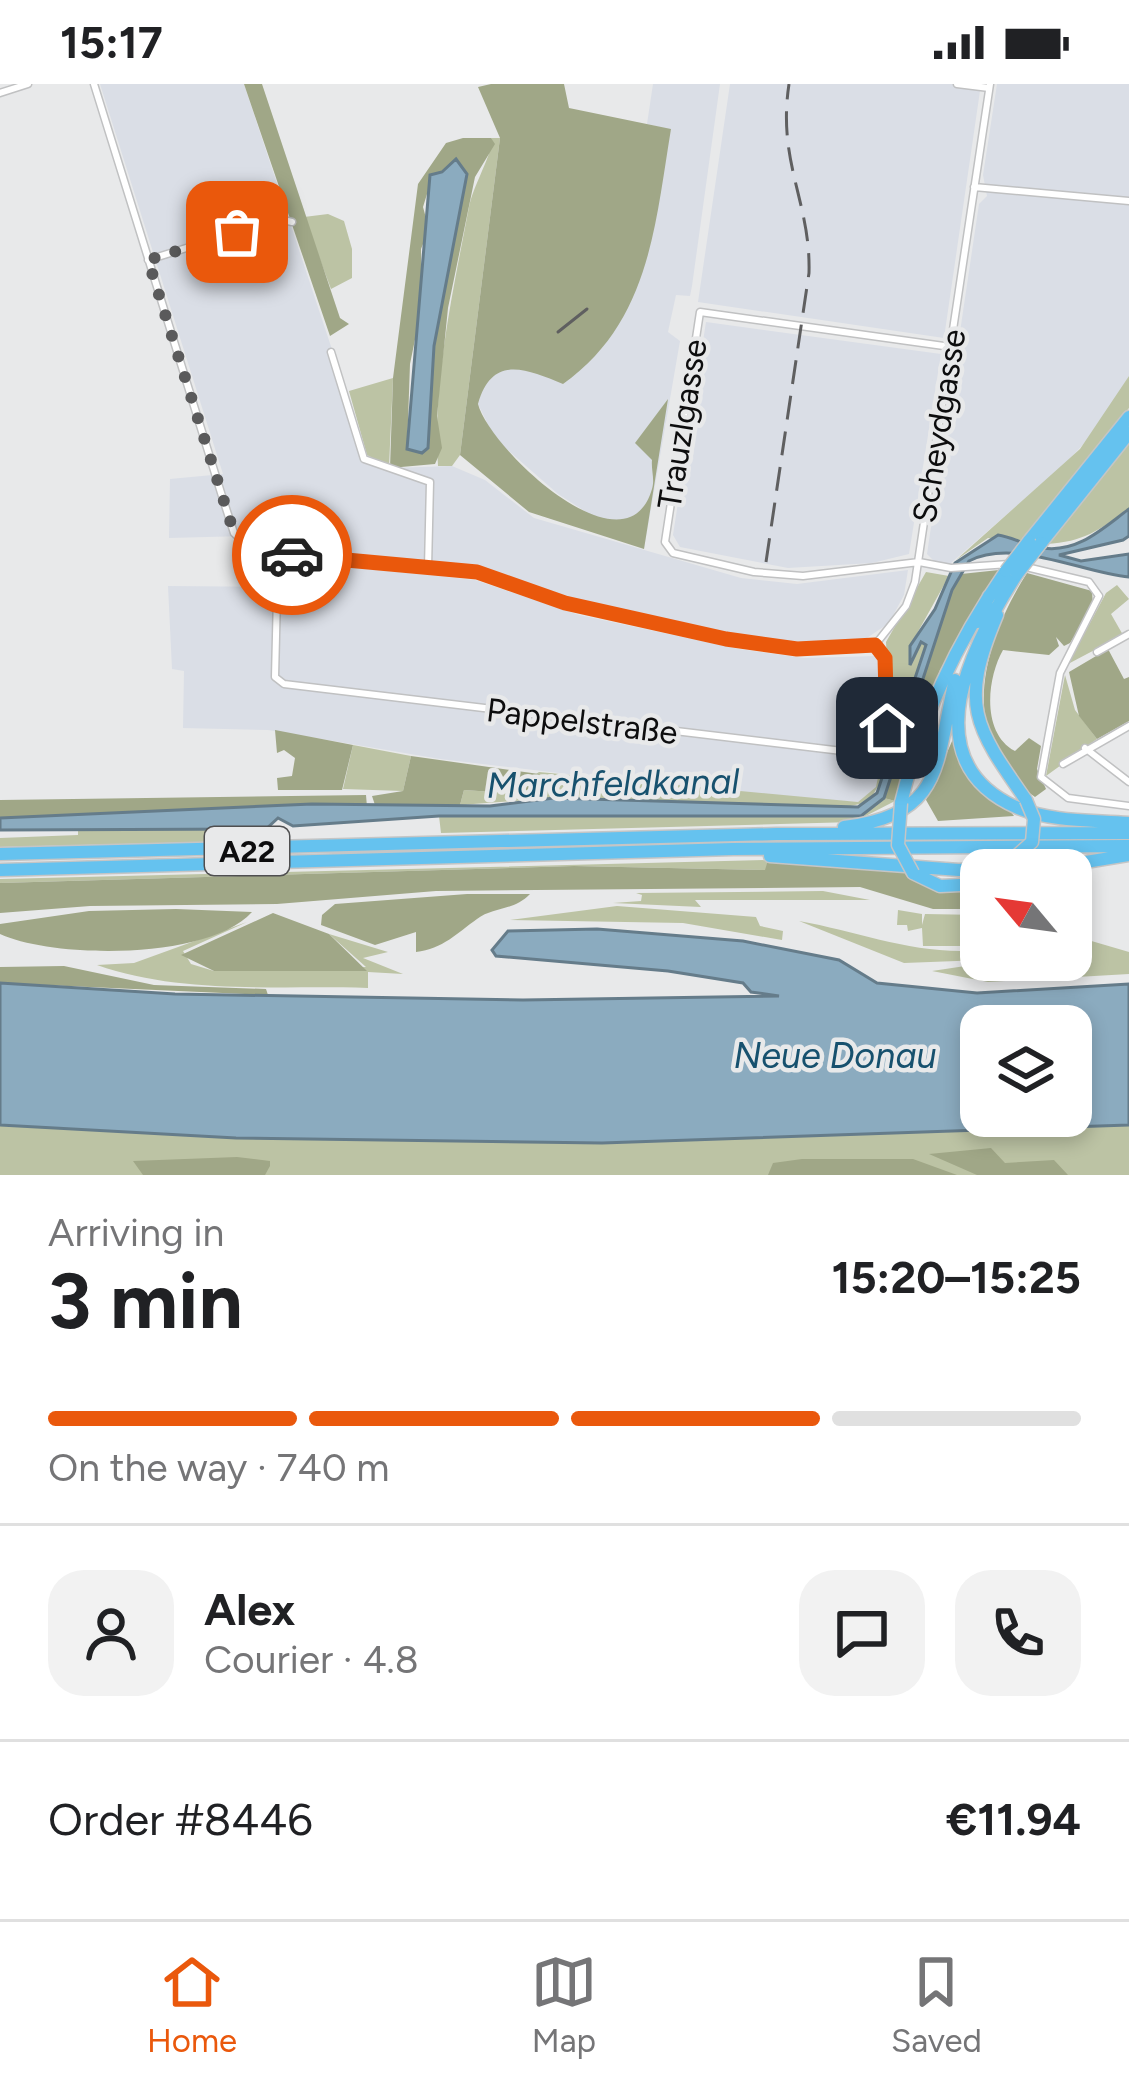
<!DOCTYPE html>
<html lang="en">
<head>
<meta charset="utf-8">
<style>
	:root { --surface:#fff; --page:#f2f2f2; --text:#202124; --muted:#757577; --line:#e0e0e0; --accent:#ea580c }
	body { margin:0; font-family:Figtree,sans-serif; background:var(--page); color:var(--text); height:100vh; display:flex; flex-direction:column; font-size:45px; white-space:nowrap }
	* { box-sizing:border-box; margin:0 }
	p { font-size:39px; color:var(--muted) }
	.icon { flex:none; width:66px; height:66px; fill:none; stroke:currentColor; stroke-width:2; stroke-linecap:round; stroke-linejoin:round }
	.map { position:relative; height:1091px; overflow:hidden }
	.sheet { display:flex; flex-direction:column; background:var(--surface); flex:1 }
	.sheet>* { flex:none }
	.needle { width:78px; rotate:299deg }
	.controls { position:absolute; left:960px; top:765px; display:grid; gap:24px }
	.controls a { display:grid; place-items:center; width:132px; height:132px; border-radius:24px; background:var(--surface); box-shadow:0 6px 18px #0003; font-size:60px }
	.pin { position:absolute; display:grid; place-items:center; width:102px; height:102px; color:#fff; margin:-51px; border-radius:24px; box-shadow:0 6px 18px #0006 }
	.courier { position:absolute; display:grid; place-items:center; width:120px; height:120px; margin:-60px; border:9px solid #ea580c; border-radius:50%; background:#fff; color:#222; box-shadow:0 3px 15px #0007 }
	.headline em { font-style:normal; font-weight:700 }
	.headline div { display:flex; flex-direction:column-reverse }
	.headline { display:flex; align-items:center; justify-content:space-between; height:204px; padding:0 48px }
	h1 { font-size:78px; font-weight:700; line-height:90px }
	.bar { display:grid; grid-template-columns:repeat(4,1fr); gap:18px 12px; align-content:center; height:144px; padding:0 48px }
	.bar i { height:15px; border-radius:9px; background:var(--line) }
	.bar .current { background:var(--accent) }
	.bar p { grid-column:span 4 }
	.line { display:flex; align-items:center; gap:30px; padding:0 48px; border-top:3px solid var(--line) }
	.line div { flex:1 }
	.round { display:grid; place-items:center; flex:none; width:126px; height:126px; border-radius:36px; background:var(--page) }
	.status { display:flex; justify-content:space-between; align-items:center; height:84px; padding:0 60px; background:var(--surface); direction:ltr }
	.status svg { height:33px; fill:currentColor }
	.tab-bar { display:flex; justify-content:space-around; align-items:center; height:168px; border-top:3px solid var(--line); background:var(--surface); font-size:33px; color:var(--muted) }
	.tab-bar a { display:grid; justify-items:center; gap:6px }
	.tab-bar .current { color:var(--accent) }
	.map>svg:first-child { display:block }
</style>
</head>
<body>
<div class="status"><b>15:17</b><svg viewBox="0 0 49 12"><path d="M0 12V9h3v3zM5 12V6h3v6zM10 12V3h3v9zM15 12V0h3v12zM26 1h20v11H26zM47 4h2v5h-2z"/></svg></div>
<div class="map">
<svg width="1129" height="1091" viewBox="0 0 1129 1091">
	<rect width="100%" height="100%" fill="#e8e9ea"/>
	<path fill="#dadee6" d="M100 0H244L367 371 390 384 452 382 485 396 534 434 741 494 797 500 908 486 904 511 889 539 861 558 772 559 595 522 473 482 265 461 245 452 169 454 170 395 223 390Z
		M653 0H720L692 202 690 212 676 211 668 248 680 257 644 465 558 410 495 355 478 320 482 304 498 286 520 282 671 46 647 40Z
		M730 0H981L944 254 698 218Z
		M997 0H1129V292L1098 344 1067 378 951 479H936L927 470 979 120 987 112 983 91Z
		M706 238 941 270 909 470 872 479 788 484 680 463 673 451Z
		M292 477 475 496 579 531 739 565 804 574 877 572 882 578 883 653 877 703 858 718 780 715 440 675 268 646 183 644 184 587 172 585 168 502 278 503 281 483Z"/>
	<path fill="#bcc3a4" d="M491 54H500L460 371 452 382H438C432 300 453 207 469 123 473 101 495 66 491 54Z
		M328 130 344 137 352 165V194L331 205 304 133Z
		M1129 292V324L1022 459 988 454 956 476 1080 365Z
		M393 294 389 383 367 371 349 307Z
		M1129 356V425C1099 446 1084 458 1046 460Z
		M926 488 949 492 910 562 909 580 921 558 927 561 882 695 869 718 841 724 743 723 554 714 460 721 464 706 508 709 539 688 858 718 876 703 881 678V695L890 637 886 558Z
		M1117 501 1129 515 1111 530 1123 551 1068 580 1106 509Z
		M1065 591 1075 626 1097 655 1046 692Z
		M353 661 411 672 403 707 343 705Z
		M884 714 895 717 854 738 441 749 439 732 667 728 840 733 861 732Z
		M242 743 266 745 285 756 0 763V754L78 751V747Z
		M768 776 766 786 574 782 0 799V795Z
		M823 807 870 816H695L701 823 613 819 641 817 642 811 636 809Z
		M617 822 756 833 760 842 783 847 782 856 683 839 510 836Z
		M898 826 922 830V841L925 830 981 831V862H923L922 844 908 847 907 841H897Z
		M799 837C861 848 917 872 981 866L983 876 904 879Z
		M247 838 183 867 191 880 214 887 366 883 329 850 388 868 363 874 403 890 368 888V904C280 901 182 911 97 881L134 879Z
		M1071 851 1129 868V890L988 898 932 887 1005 876H1071Z
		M0 1041 236 1054 602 1059 1129 1041V1091H0Z"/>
	<path fill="#a0a787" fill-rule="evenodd" d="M244 0H262L340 234 349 240 330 252Z
		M491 0H564L569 24 671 45C655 141 650 238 563 300 526 285 492 270 478 320 489 364 626 494 652 405 655 395 651 386 652 376L635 359 668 315 644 465 529 428 460 371 500 54 478 3Z
		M463 54H491L495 60 475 93 448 224 437 332 442 364 435 380 390 384 393 294 418 100 446 59ZM467 90 434 262 431 321 407 365 410 280 422 221 421 165 429 145 423 123 427 110Z
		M999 486 940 586 895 717 884 714 952 506 961 490Z
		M1027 489 1092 507 1093 523 1070 559 1064 562 1056 553 1059 562 1049 571 1003 566C987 594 981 649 1015 667L1029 654 1041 662 1037 685 1046 705 1035 713C954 656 983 558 1027 489Z
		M1108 565 1124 595 1129 593V637L1097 655 1079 632 1069 588Z
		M275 646 353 661 342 706H278L277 694 292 692 295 674 284 666 277 669Z
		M953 655 1014 732 938 737 926 716Z
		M411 672 539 690 545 703 508 709 464 706 460 721H375L372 712 403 707Z
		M366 711 367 723 0 734V716Z
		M768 776 901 783 938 807 981 806V825H933L860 803 436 807 277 820 90 822 0 829V799L574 782 765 786Z
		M467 810H530C514 827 493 823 477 835 457 849 443 865 416 868V848L375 861 321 841 322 831 335 820Z
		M176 825 252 828C209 876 55 875 0 850V840L89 827Z
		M273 829 329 850 367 887H214L181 871Z
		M64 882 154 901 266 905 268 911 0 899V883Z
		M991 1064 1005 1079 1054 1076 1068 1091H977L929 1070Z
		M237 1073 270 1077V1082L265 1091H143L133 1077Z
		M802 1075H913L957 1091H768L773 1079Z"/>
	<path fill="#8babbf" stroke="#657c8a" stroke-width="3" fill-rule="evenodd" d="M456 75 467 90 434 262 428 364 422 369 407 365 430 91 442 88Z
		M1129 425V452L1123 456 1059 471 1081 477 1129 470V493C1080 488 1014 454 969 477L952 506 884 714 861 732H439L293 742 278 734 266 745 0 746V734L312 720 490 722 554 714 858 723 877 709 926 561 921 558 910 581V562L935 525 955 479 998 451C1013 453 1026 462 1043 464 1078 469 1103 444 1129 425Z
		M597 845 743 857 839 876 877 899 977 909 1129 900V1041L602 1059 236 1054 0 1041V899L175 910 523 916 779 912 751 908 743 899 668 887 496 872 492 866 508 847ZM981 942H1071V1032H981Z"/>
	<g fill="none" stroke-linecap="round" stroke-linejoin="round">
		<defs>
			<path id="street" d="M94 0 222 412 234 449 249 463 477 488 565 519 726 555 797 565 875 561
				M957 0 989 4
				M0 9 28 0
				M974 103 1129 117
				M148 176 279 135 292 138
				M951 263 700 228 665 458 673 469 754 488 803 492 919 478 951 484 1009 480
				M331 268 364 375 430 398 428 484
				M278 470 275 593 284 600 867 670 880 668 886 659C887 628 895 587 875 561
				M1022 482 1089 498 1099 512 1060 589 1041 693 1068 714 1129 722
				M875 561 906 522 915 498 990 0
				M1097 568 1129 550
				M1085 664 1129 698
				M1063 680 1129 642"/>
			<path id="highway" d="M1029 457 1129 333
				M1041 459 1129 349
				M1017 490C974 557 909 677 1018 724 1052 738 1093 736 1129 739
				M997 531C959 621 974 642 1026 716
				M977 538 989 512
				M901 719C922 632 955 561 1006 487
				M844 743C946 730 935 679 955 596
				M0 770 777 750 1129 749
				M770 772 959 786 1004 783
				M0 786 733 765 1129 762
				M1037 786 1129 771
				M913 789 940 802 981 800"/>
		</defs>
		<use href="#street" stroke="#c0c1c2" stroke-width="9"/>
		<use href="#highway" stroke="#c5c5c5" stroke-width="15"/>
		<use href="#street" stroke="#fff" stroke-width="6"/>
		<use href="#highway" stroke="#65c2ef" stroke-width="12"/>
		<path stroke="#5f5f60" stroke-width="3" d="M558 248 587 225"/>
		<path stroke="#5f5f60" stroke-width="3" stroke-dasharray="24 12" stroke-linecap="butt" d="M766 478 809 189C811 118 777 79 789 0"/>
		<defs>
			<path id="highway-bridge" d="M1006 487 1029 457
				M1017 490 1041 459
				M901 719 898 761 913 789
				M1004 783 1032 758 1034 735 1026 716"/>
		</defs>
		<use href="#highway-bridge" stroke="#c5c5c5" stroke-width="15" stroke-linecap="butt"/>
		<use href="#highway-bridge" stroke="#65c2ef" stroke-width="12"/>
	</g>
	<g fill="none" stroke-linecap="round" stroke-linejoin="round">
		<path stroke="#5a5a5b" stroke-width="12" stroke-dasharray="0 21.6" d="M237 148 148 176 234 449 249 463 292 471"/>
		<path stroke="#ea580c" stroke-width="15" d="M292 471 477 488 565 519 726 555 797 565 875 561 885 574 887 644"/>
	</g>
	<g text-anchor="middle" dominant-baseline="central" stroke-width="9" stroke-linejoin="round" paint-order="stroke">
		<rect fill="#e8e9ea" stroke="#4f4f50" stroke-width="3" x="205" y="743" width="84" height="48" rx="9"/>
		<g font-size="30" font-weight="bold" fill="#0d0d0e">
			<text x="247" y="767">A22</text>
		</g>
		<g font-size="33" fill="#0d0d0e" stroke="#e8e9ea">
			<text transform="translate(682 340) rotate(-81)">Trauzlgasse</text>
			<text transform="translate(939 342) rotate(-81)">Scheydgasse</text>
			<text transform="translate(582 637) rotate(7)">Pappelstraße</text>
		</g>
		<g font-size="36" font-style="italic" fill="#17516e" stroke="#e8e9ea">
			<text transform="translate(613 699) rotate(-1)">Marchfeldkanal</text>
			<text x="835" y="971">Neue Donau</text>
		</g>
	</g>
</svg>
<div class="controls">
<a><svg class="needle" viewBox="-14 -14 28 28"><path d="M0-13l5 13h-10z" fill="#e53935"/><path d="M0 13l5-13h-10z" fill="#757577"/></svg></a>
<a><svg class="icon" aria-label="layers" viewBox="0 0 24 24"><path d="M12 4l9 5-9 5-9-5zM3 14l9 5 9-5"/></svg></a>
</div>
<div class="pin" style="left:237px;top:148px;background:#ea580c"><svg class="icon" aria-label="bag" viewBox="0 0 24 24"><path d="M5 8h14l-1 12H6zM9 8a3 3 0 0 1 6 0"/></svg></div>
<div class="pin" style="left:887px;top:644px;background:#1f2937"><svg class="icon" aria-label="home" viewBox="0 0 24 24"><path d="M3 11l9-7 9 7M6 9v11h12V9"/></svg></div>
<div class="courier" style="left:292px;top:471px"><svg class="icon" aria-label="car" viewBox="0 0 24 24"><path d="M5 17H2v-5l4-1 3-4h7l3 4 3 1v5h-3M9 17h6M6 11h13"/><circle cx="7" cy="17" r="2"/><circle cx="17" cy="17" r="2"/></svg></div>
</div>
<section class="sheet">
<div class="headline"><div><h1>3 min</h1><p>Arriving in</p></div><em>15:20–15:25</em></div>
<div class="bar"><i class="current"></i><i class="current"></i><i class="current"></i><i></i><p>On the way · 740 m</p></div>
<div class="line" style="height:216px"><a class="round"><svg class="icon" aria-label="person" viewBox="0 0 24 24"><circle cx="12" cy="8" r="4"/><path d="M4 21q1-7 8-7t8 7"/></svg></a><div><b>Alex</b><p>Courier · 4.8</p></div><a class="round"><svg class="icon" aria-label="chat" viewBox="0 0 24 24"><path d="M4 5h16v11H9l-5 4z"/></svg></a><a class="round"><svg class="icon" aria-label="phone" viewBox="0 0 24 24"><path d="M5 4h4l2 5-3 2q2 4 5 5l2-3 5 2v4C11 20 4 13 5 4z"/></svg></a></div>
<div class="line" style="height:156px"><div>Order #8446</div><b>€11.94</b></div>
</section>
<nav class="tab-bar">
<a class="current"><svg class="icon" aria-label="home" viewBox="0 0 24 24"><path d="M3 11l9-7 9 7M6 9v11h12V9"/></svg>Home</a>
<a><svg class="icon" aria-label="map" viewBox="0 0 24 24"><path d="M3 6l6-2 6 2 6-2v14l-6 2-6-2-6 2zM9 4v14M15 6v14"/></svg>Map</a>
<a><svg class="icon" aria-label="saved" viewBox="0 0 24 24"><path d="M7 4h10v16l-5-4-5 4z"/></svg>Saved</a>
</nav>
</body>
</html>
